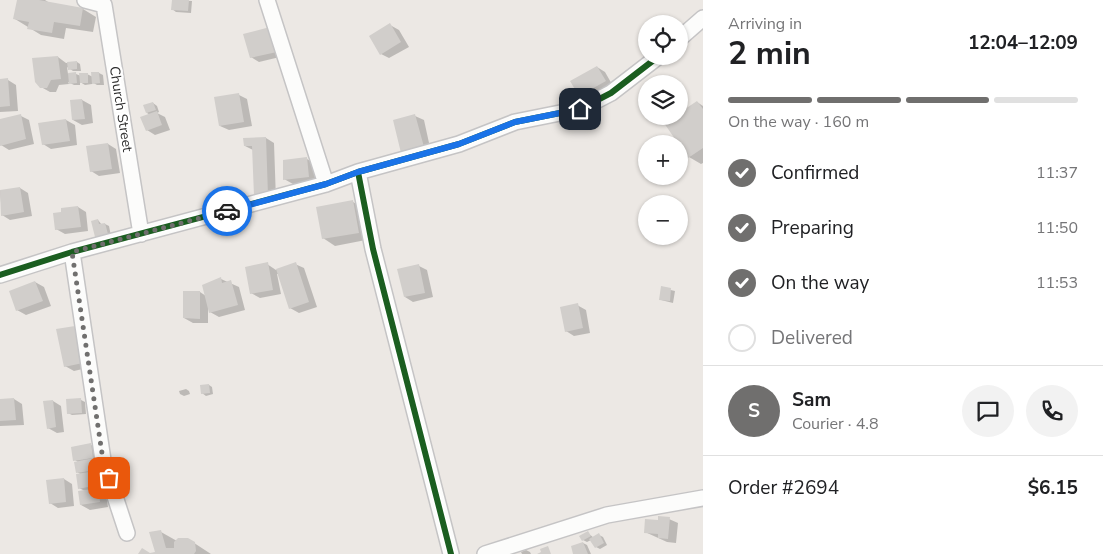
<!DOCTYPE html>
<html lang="en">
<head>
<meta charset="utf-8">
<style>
	:root { --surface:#fff; --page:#f2f2f2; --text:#202124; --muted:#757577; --line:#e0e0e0; --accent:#706f6e }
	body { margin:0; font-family:"Nunito Sans",sans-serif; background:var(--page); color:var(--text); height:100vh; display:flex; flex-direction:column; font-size:19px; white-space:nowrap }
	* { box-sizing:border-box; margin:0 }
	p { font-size:16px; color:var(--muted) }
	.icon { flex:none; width:28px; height:28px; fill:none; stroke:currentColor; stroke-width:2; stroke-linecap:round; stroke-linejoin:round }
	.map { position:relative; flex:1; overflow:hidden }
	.side { display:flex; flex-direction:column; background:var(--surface); width:400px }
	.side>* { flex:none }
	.tools { position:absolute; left:638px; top:15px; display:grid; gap:10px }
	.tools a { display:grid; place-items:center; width:50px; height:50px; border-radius:50%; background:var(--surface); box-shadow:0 1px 4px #0004; font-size:25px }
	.pin { position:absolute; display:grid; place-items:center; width:42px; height:42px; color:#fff; margin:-21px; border-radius:10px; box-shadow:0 2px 8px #0006 }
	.courier { position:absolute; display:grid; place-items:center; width:50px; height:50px; margin:-25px; border:4px solid #1a73e8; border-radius:50%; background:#fff; color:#222; box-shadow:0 1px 6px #0007 }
	.summary em { font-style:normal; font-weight:700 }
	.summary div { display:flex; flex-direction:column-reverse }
	.summary { display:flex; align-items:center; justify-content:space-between; height:85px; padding:0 25px }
	h1 { font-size:32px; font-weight:700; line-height:38px }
	.bar { display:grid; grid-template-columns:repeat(4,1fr); gap:8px 5px; align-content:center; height:60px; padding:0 25px }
	.bar i { height:6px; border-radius:4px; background:var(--line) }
	.bar .on { background:var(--accent) }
	.bar p { grid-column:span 4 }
	.line { display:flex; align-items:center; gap:12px; padding:0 25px; border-top:1px solid var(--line) }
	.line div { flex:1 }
	.round { display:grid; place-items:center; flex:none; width:52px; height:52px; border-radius:26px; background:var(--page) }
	ol { padding:0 25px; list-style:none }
	li { display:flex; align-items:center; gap:15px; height:55px }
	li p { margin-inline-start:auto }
	li .icon { padding:5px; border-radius:50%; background:var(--accent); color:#fff; stroke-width:4 }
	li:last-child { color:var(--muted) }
	li i { width:28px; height:28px; border:2px solid var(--line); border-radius:50% }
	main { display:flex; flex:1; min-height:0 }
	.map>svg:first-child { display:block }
</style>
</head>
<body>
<main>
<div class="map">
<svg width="703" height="554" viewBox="0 0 703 554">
	<rect width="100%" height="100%" fill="#ece8e4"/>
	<path fill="#0003" d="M18 0H45L51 4 83 9 96 17 93 32 66 28 64 39 41 35 15 19Z
		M173 0 192 1 191 13 176 12 172 9Z
		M390 25 399 30 409 47 389 58 381 54Z
		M245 34 284 56 259 62 251 57Z
		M58 57 66 63 77 62 80 64 81 71H73L67 67 68 74H76L81 76 87 74 93 77 92 73H99L103 75 104 85H97L92 82V84L85 85 80 82V85H74L68 82 69 84 59 85 56 92H50L41 87Z
		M597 67 605 72 613 86 588 100 580 95Z
		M0 80H8L16 85 18 111 0 112Z
		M239 95 247 99 252 126 229 130 220 126Z
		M82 100 91 105 93 123 82 125 73 120 71 102Z
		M697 102 703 106V163L701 164 689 157 679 116Z
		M153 103 157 106 159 112 157 113 165 117 170 130 155 135 147 130 150 115 147 113Z
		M21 116 29 120 34 144 9 150 1 145 0 120Z
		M415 116 424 120 431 152 411 157Z
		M66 120 75 125 77 145 51 149 43 144 40 124Z
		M266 138 274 143 276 200H263L253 150 245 146Z
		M108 144 116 149 120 173 99 176 91 171Z
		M307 159 315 164 317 181 293 184 284 179Z
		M20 188 28 193 32 216 10 220 2 215 0 191Z
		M353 202 365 209 371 239 335 246 323 238Z
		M78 207 86 212 88 231 65 234 56 229Z
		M98 220 102 225 105 224 109 226 111 236 100 239 96 236Z
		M267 264 276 270 295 264 304 268 317 307 299 313 290 308 279 274H277L281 294 260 298 251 293Z
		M419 266 427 270 433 297 413 302 405 297Z
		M221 279 239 287 245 310 219 317 210 312 208 306V323H193L184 318 200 292 206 296Z
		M35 282 44 287 51 306 26 315 17 310Z
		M662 288 675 291 673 303 661 300Z
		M577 305 586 310 590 333 574 336 566 331Z
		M75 327 83 332 91 367 74 371 65 366Z
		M209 385 212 387 213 394 206 396 202 393Z
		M186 389 189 391 190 394 184 396 180 394 179 391Z
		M14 399 22 404 24 425 0 426V408Z
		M81 400 85 402 86 414 72 415 68 413Z
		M53 401 61 406 64 432 57 433 48 428Z
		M91 445 99 449V471L94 472 104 477 106 490 101 491 106 494 108 507 90 510 81 505 85 491 79 488 82 475 77 472 78 462 75 460Z
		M64 479 72 484 74 506 58 508 50 503Z
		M669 519 678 523 676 543 667 542 645 532 659 521Z
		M161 532 177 541 188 539 211 554H152L157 553Z
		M588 533 594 538 599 535 603 537 607 545 600 549 596 547 591 540 587 542 583 540Z
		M583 543 587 545 591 554H575Z
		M526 550 530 552 531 554H522L521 552Z"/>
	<path fill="#d1cecb" d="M17 0H39L83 8 80 26 54 22 52 33 27 29 29 22 13 19Z
		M172 0H189L188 11 171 10Z
		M390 23 401 42 380 55 369 36Z
		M270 27 277 52 250 58 243 34Z
		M58 56 61 79 51 80 47 88H40L35 82 32 58Z
		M77 61V69L68 70 67 62Z
		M597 66 606 81 579 96 570 81Z
		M76 72 77 83 69 84 68 73Z
		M91 72H99L100 83 92 84Z
		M79 73H88V83H80Z
		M8 78 10 106 0 107V79Z
		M239 93 244 122 219 126 214 97Z
		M82 99 85 119 72 120 70 100Z
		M697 101 703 109V148L688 158 664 123 674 116H679V113Z
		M153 102 156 110 146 113 143 105Z
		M157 111 162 125 146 131 140 117Z
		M21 114 26 139 0 146V119Z
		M415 114 424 147 401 153 393 120Z
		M66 119 70 141 42 145 38 123Z
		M266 137 268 195 254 196 252 146H244L243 138Z
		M108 143 112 169 90 172 86 146Z
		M307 157 309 177 283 180V160Z
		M20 187 24 212 1 216 0 190Z
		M353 200 359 233 322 239 316 207Z
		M78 206 81 227 55 230 53 213 61 212V208Z
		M98 219 99 224 105 223 108 234 95 237 91 221Z
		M268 262 273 290 250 294 245 267Z
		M296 262 309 302 289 309 276 269Z
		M419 264 425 293 404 297 397 269Z
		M221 277 222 283 231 280 238 305 209 313 202 285Z
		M35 281 43 301 16 311 9 291Z
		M661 286 671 288 670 301 659 300Z
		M183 291H200V319L183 318Z
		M578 303 583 328 565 332 560 307Z
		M75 326 83 363 64 367 56 329Z
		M209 384 210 393 201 394 200 385Z
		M14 398 16 420 0 421V399Z
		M81 398 82 413 67 414 66 399Z
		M53 400 56 427 47 429 43 401Z
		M91 443 93 458 73 461 71 447Z
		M94 458 96 470 76 473 74 462Z
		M96 471 98 485 78 489 76 474Z
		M64 478 66 502 49 504 46 480Z
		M98 488 100 502 80 505 78 491Z
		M658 516 670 517 668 539 658 538V534L644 533 645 519 658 520Z
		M161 530 166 548H174V542L178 538H188L195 542 196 551 194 554H138L142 548 150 553 155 552 149 532Z
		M588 531 591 536 582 541 579 536Z
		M599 533 604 543 595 548 589 539Z
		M583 542 588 554H573L571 546Z
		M548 546 551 554H537L541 552 540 549Z"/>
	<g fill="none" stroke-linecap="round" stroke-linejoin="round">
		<defs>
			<path id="minor" d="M85 0 104 5 141 234
				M267 0 326 184
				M679 39 703 18
				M358 172 373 249 451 554
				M72 252 103 460 127 533
				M0 275 72 252 326 184 358 172 459 144 515 122 580 109 611 93 659 56
				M485 554 607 515 703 498"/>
		</defs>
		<use href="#minor" stroke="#c5c4c5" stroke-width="18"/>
		<use href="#minor" stroke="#fcfcfb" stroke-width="15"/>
		<defs>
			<path id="cycleway" d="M358 172 373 249 451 554
				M0 275 72 252 326 184 358 172 459 144 515 122 580 109 611 93 659 56"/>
		</defs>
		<use href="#cycleway" stroke="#fff" stroke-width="9"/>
		<use href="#cycleway" stroke="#1b5e20" stroke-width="6"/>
	</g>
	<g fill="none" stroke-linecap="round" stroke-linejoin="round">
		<path stroke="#706f6e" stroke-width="5" stroke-dasharray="0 9" d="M109 478 103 460 72 252 227 211"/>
		<path stroke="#1a73e8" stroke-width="6" d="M227 211 326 184 358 172 459 144 515 122 580 109"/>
	</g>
	<g text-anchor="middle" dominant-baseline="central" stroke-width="4.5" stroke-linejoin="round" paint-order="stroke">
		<g font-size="14" fill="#2e2e2e" stroke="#fff">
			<text transform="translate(121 109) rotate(81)">Church Street</text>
		</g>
	</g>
</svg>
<div class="tools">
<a><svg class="icon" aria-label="locate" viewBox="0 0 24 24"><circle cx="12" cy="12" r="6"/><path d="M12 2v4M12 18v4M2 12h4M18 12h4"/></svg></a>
<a><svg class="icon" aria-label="layers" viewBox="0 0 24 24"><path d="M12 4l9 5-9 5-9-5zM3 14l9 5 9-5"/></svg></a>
<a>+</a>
<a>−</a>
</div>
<div class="pin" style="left:109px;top:478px;background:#ea580c"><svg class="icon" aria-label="bag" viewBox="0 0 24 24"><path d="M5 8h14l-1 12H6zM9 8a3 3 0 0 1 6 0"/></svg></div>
<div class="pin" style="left:580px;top:109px;background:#1f2937"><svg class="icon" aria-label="home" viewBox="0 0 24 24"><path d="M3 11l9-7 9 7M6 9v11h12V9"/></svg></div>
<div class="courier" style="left:227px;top:211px"><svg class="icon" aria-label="car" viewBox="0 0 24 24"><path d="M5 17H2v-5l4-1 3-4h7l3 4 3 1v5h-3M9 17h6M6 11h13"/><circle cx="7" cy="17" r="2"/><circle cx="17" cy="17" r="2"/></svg></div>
</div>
<section class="side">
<div class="summary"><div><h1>2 min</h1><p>Arriving in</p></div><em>12:04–12:09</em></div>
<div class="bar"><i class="on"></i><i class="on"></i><i class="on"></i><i></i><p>On the way · 160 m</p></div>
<ol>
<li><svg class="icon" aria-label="check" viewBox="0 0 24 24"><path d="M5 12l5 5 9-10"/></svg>Confirmed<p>11:37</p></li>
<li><svg class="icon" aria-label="check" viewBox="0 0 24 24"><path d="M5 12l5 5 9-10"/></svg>Preparing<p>11:50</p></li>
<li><svg class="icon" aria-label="check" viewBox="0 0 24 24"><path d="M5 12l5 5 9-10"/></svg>On the way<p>11:53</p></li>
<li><i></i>Delivered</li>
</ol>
<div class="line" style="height:90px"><b class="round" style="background:var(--accent);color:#fff">S</b><div><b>Sam</b><p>Courier · 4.8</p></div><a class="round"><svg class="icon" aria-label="chat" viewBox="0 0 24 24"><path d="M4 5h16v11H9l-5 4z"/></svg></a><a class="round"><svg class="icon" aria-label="phone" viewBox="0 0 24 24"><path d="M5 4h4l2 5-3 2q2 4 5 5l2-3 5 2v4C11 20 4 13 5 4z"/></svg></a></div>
<div class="line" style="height:65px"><div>Order #2694</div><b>$6.15</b></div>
</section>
</main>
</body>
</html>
